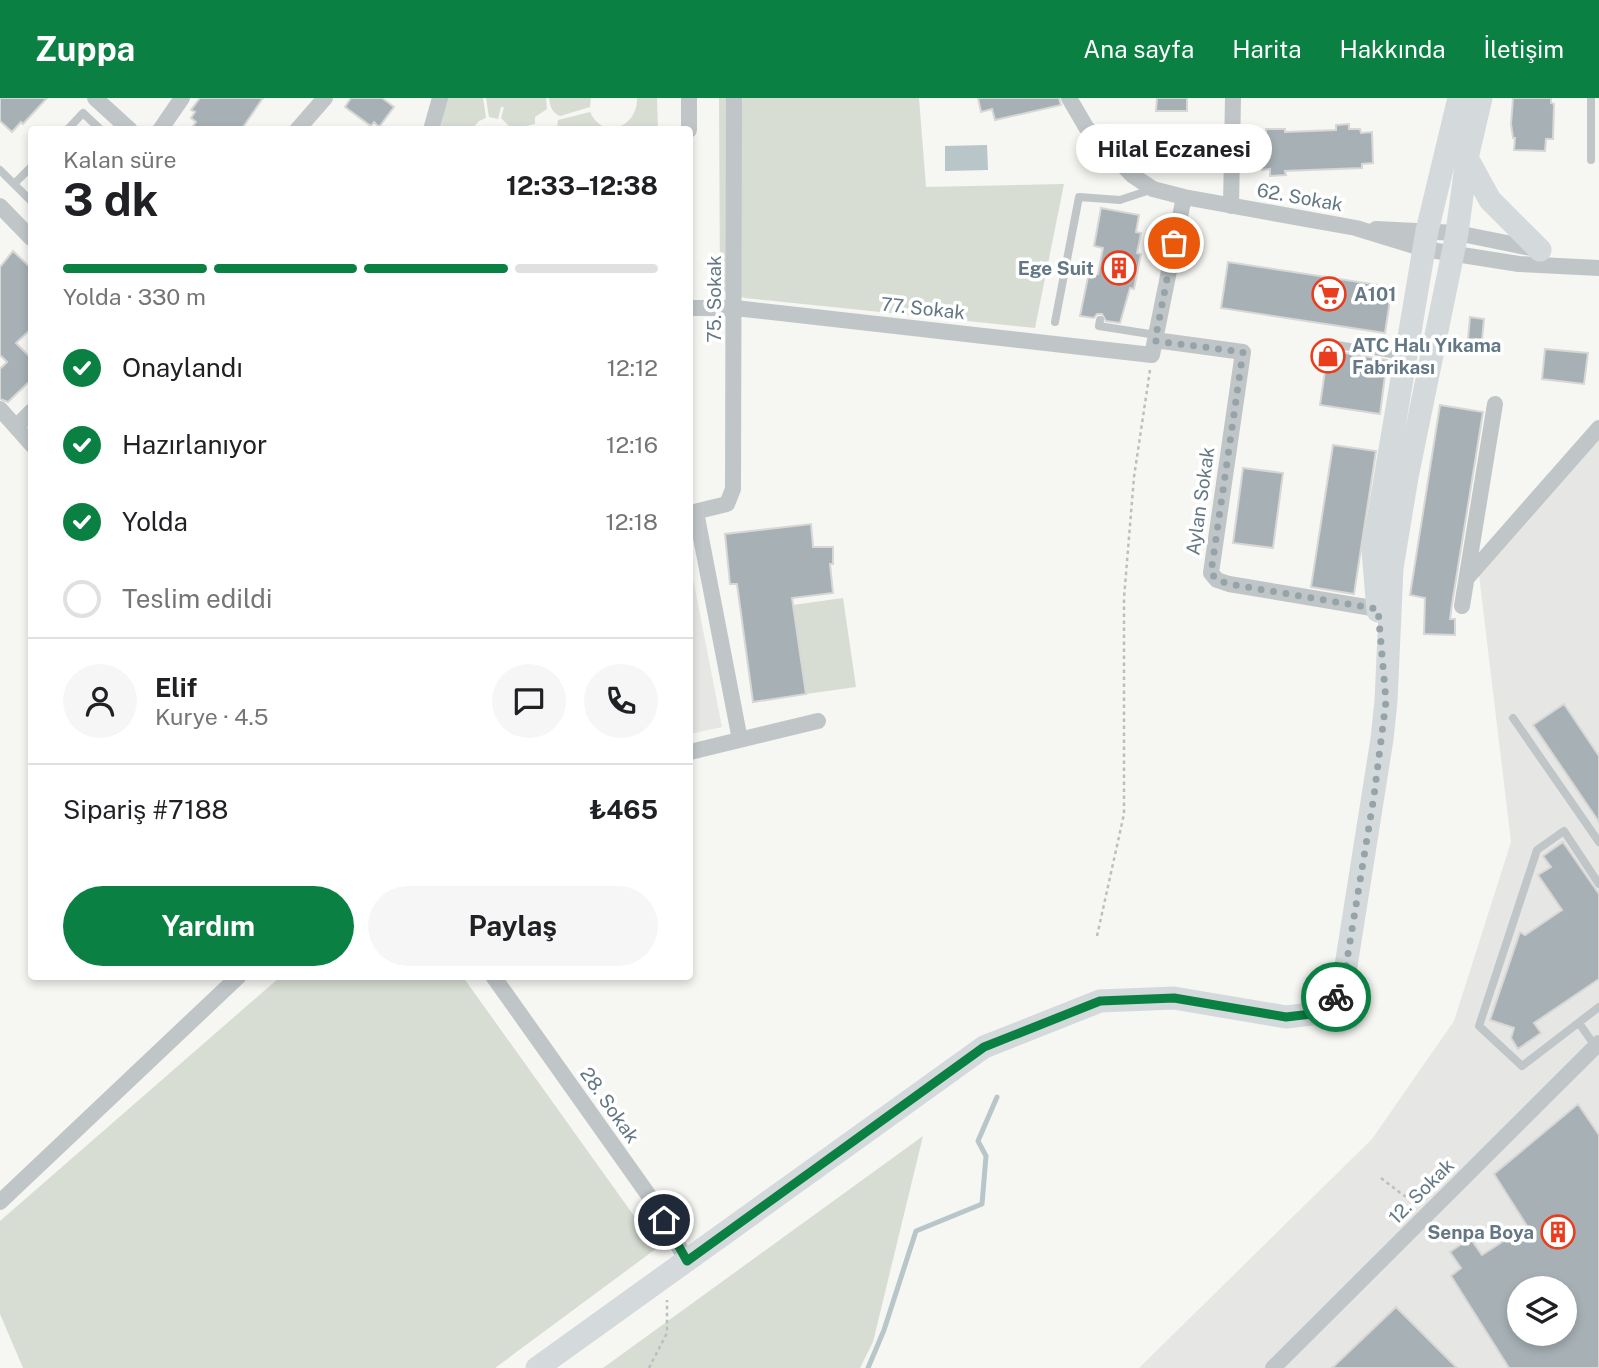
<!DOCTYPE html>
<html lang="tr">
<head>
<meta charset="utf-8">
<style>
	:root { --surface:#fff; --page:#f6f6f6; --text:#202124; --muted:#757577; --line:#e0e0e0; --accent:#0b8043 }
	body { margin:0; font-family:"Public Sans",sans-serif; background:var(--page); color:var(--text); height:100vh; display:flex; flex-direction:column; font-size:26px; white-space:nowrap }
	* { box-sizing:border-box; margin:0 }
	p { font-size:23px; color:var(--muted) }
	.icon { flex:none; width:38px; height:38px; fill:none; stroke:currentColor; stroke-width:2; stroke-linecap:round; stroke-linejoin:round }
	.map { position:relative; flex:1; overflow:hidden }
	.drawer { position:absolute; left:28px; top:28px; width:665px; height:854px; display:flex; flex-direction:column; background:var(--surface); border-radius:7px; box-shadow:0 4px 10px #0003 }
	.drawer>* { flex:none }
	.controls { position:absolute; left:1507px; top:1178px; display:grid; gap:14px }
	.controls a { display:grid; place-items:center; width:70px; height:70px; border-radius:50%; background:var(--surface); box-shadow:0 4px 10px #0003; font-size:35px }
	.pin { position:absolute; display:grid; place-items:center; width:60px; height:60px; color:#fff; margin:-30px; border:4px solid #fff; border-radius:50%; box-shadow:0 2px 7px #0007 }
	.courier { position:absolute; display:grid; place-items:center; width:70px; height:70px; margin:-35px; border:5px solid #0b8043; border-radius:50%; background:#fff; color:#222; box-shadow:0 2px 9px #0007 }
	.bubble { position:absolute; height:49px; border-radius:24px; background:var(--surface); box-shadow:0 4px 10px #0003; font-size:23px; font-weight:700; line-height:49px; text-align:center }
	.headline em { font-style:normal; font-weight:700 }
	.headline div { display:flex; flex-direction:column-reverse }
	.headline { display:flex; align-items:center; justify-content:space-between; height:119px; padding:0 35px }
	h1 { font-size:46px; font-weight:700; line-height:52px }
	.bar { display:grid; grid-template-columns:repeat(4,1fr); gap:10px 7px; align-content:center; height:84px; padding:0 35px }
	.bar i { height:9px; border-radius:5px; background:var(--line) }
	.bar .on { background:var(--accent) }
	.bar p { grid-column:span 4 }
	.line { display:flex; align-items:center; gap:18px; padding:0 35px; border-top:2px solid var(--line) }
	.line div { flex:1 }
	.round { display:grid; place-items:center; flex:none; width:74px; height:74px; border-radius:37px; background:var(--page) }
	ol { padding:0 35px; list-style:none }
	li { display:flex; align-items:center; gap:21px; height:77px }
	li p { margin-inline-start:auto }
	li .icon { padding:7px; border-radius:50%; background:var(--accent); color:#fff; stroke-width:4 }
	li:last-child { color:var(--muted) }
	li i { width:38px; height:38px; border:4px solid var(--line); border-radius:50% }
	.cta { display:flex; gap:14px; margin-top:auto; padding:14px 35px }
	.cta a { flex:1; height:80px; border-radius:42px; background:var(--accent); color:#fff; font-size:28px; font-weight:700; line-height:80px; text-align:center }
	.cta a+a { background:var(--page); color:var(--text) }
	header { display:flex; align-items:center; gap:42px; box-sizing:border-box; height:98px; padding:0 35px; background:var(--accent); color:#fff }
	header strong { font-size:33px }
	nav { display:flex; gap:38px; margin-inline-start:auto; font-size:24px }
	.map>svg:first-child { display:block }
</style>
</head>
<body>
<header>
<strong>Zuppa</strong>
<nav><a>Ana sayfa</a><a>Harita</a><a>Hakkında</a><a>İletişim</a></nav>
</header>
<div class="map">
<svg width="1599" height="1270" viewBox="0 0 1599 1270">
	<rect width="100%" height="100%" fill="#f6f6f2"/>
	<path fill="#e6e7e5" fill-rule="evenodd" d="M1599 338V1270H1139L1372 1041 1454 923 1511 744 1479 477ZM1519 1190H1564V1236H1519Z
		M690 465 722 629 690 636Z"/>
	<path fill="#d7ddd3" d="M447 0H483L486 20 479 23 472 31 440 32Z
		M486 0H546L547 11 535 19V26L512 31 501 20 504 9H501L498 21 489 19Z
		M549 0H591L590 9 560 18C552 15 550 8 549 0Z
		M637 0H657L658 31H557L558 22 590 14C602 42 638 30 637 0Z
		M719 0H919L926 89 1064 86 1035 230 745 200 720 192Z
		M843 500 856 589 806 596 793 507Z
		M463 879 657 1150 495 1270H23L0 1216V1123L280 879Z
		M923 1038 873 1244 860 1270H603Z"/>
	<path fill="#b8c6c9" d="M987 47 988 72 945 73V48Z"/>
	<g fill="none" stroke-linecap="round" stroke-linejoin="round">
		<path stroke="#b8c6c9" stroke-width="5" d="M868 1270 884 1232 916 1133 982 1106 986 1058 978 1043 997 999"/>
	</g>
	<path fill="#a7b1b5" stroke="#d7d7d5" stroke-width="2" fill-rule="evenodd" d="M0 0H47L23 26 21 24 12 34 0 23Z
		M200 0H263L241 32H190L196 24 191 20 195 14 191 12Z
		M351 0H382L394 9 379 29 374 24 371 28 345 9Z
		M978 0H1059L1061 7 995 22 992 11 981 14Z
		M1157 0H1187V13H1156Z
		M1513 0H1551V5L1554 6 1553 41H1546L1545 53 1514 52 1515 40H1513L1511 26Z
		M1349 26V31H1360L1361 35 1372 34 1373 65 1362 66V70L1285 73 1286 77 1270 78V71L1262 72V68L1246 69 1245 37H1259V34H1266V31H1285V34L1336 32V27Z
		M1101 110 1139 117 1136 134 1141 135 1137 155 1141 156 1134 191 1130 190 1120 225 1106 223 1102 216H1097L1094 220 1080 218 1089 174 1098 176 1103 150 1094 148Z
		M13 153 32 171V230L16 245 32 261V281L8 304 0 301V271L7 264 0 257V169Z
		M1228 164 1392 189 1385 235 1221 210Z
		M1470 219 1484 221 1482 242 1468 241Z
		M1545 251 1588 255 1584 286 1542 281Z
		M1328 252 1387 262 1380 316 1320 307Z
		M1440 307 1483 314 1452 506 1450 521H1455V537L1424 536 1425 500 1410 497Z
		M1333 347 1376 353 1354 496 1311 489Z
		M1243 370 1283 375 1273 450 1233 445Z
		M811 426 813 449H833V466H830L833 495 792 500 806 596 753 604 737 486H730L725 436Z
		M1564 606 1599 658V724L1533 627Z
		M1563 744 1599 796V881L1534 925 1541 935 1518 951 1511 940 1514 930 1490 922 1520 834 1525 837 1562 812 1538 777 1551 769 1543 758Z
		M1578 1006 1599 1037V1270H1509L1451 1178 1461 1170 1450 1154 1470 1140 1482 1157 1527 1128 1494 1076ZM1519 1190H1564V1236H1519Z
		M1396 1209 1457 1270H1332Z"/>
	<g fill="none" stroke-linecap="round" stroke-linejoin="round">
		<path stroke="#bcbfc1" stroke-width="2.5" stroke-dasharray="3.5 3.5" stroke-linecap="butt" d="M1097 838 1124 716V500L1134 379 1150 272
			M1381 1080 1403 1097 1417 1103
			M649 1270 667 1235V1202"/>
		<path stroke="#c0c6c8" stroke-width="8" d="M67 32 83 15 101 32
			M1591 62V0
			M0 72 32 104
			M14 86 32 68
			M1100 222 1099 228 1156 237
			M1055 224 1079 99 1120 102 1153 91
			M1332 246 1403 258
			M1513 620 1599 744
			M1599 786 1564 733 1537 752 1479 928 1522 968 1599 909
			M1579 925 1595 948"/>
		<path stroke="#c0c6c8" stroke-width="16" d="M95 0 130 32
			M689 0V32
			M1069 0 1086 29 1132 77 1153 91 1184 99 1356 130 1424 151 1519 166 1599 170
			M160 32 182 0
			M297 32 325 0
			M431 32 440 0
			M0 108 32 141
			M1231 108 1233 0
			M1376 131 1457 135 1541 152
			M690 210H735L1152 257 1184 99
			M1155 242 1243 254 1211 475 1217 482 1229 486 1378 511
			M0 311 32 347
			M16 329 32 313
			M696 414 740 642
			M690 415 727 406 733 391 734 0
			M1467 480 1599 330
			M1462 508 1495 306
			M690 654 818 623
			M493 878 652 1102 687 1163
			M0 1104 239 878
			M1273 1270 1599 945"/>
		<path stroke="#d4d9dc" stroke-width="23" d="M1467 60 1490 102 1540 152
			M1378 513 1373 452 1427 133 1459 0
			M537 1270 984 949 1100 903 1174 900 1286 919 1312 916 1331 909 1339 894 1345 874 1382 641 1386 603 1392 470 1407 379 1457 135 1467 60 1481 0"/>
	</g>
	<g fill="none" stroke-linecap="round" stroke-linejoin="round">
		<path stroke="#96a4aa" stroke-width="7" stroke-dasharray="0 12.6" d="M1174 145 1155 243 1243 254 1211 475 1217 482 1229 486 1378 511 1386 603 1374 698 1345 874 1336 899"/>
		<path stroke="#0b8043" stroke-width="9" d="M664 1122 687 1163 984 949 1100 903 1174 900 1286 919 1312 916 1331 909 1336 899"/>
	</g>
	<defs>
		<symbol id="building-ring" viewBox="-11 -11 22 22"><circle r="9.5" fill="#fff" stroke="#ea3d1e" stroke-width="1.5"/><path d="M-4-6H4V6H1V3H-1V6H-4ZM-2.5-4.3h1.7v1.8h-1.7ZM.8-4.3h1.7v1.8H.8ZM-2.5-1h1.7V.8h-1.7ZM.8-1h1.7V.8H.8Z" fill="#ea3d1e"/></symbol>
		<symbol id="supermarket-ring" viewBox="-11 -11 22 22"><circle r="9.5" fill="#fff" stroke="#ea3d1e" stroke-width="1.5"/><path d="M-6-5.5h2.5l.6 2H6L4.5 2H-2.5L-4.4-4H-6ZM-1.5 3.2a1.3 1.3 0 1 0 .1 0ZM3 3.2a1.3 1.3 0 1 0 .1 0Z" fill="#ea3d1e"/></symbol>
		<symbol id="shop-ring" viewBox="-11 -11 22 22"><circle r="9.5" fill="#fff" stroke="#ea3d1e" stroke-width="1.5"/><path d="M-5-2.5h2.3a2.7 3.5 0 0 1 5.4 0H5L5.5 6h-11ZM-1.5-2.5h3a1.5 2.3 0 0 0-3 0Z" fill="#ea3d1e"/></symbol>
	</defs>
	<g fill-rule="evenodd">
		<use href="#building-ring" x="1100" y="151" width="38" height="38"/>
		<use href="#supermarket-ring" x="1310" y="177" width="38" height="38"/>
		<use href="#shop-ring" x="1309" y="239" width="38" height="38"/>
		<use href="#building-ring" x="1539" y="1115" width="38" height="38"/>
	</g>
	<g text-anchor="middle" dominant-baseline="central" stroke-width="7" stroke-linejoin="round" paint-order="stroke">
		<g font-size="19" fill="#637884" stroke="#fff">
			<text transform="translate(1300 99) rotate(10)">62. Sokak</text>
			<text transform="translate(714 201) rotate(-90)">75. Sokak</text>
			<text transform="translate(923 210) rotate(6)">77. Sokak</text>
			<text transform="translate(1200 403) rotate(-82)">Aylan Sokak</text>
			<text transform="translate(610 1007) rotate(55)">28. Sokak</text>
			<text transform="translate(1421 1093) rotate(-45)">12. Sokak</text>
		</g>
		<g font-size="19" font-weight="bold" fill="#637884" stroke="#fff" text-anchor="end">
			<text x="1094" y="170">Ege Suit</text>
			<text x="1354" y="196" text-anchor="start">A101</text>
			<text x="1352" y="247" text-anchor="start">ATC Halı Yıkama<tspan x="1352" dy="22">Fabrikası</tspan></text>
			<text x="1534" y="1134">Senpa Boya</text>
		</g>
	</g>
</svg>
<div class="controls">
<a><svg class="icon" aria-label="layers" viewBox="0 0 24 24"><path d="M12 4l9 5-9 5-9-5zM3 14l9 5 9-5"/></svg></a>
</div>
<div class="pin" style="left:1174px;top:145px;background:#ea580c"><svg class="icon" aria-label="bag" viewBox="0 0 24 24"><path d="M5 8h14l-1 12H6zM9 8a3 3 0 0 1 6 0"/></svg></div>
<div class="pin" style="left:664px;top:1122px;background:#1f2937"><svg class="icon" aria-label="home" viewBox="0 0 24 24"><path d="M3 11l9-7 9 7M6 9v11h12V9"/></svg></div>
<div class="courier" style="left:1336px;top:899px"><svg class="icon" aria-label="bike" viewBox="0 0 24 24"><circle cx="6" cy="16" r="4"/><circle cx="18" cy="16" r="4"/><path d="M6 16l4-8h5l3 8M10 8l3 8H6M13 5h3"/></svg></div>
<div class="bubble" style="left:1076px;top:26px;width:196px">Hilal Eczanesi</div>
<section class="drawer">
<div class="headline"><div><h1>3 dk</h1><p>Kalan süre</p></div><em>12:33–12:38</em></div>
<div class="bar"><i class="on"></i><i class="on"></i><i class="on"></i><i></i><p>Yolda · 330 m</p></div>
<ol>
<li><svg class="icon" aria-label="check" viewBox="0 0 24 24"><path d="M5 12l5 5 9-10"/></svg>Onaylandı<p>12:12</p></li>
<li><svg class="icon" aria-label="check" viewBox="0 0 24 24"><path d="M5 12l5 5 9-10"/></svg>Hazırlanıyor<p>12:16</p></li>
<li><svg class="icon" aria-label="check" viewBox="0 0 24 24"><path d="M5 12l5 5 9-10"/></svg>Yolda<p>12:18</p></li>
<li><i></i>Teslim edildi</li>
</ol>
<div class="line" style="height:126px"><a class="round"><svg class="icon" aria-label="person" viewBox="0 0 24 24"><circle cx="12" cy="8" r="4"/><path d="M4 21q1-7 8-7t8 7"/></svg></a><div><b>Elif</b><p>Kurye · 4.5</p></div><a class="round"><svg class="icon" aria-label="chat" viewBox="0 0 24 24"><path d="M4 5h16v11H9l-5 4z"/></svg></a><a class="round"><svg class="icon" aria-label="phone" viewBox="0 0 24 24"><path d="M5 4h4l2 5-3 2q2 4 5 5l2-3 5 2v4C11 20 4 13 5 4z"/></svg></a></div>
<div class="line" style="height:91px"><div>Sipariş #7188</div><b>₺465</b></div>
<div class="cta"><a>Yardım</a><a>Paylaş</a></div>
</section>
</div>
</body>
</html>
